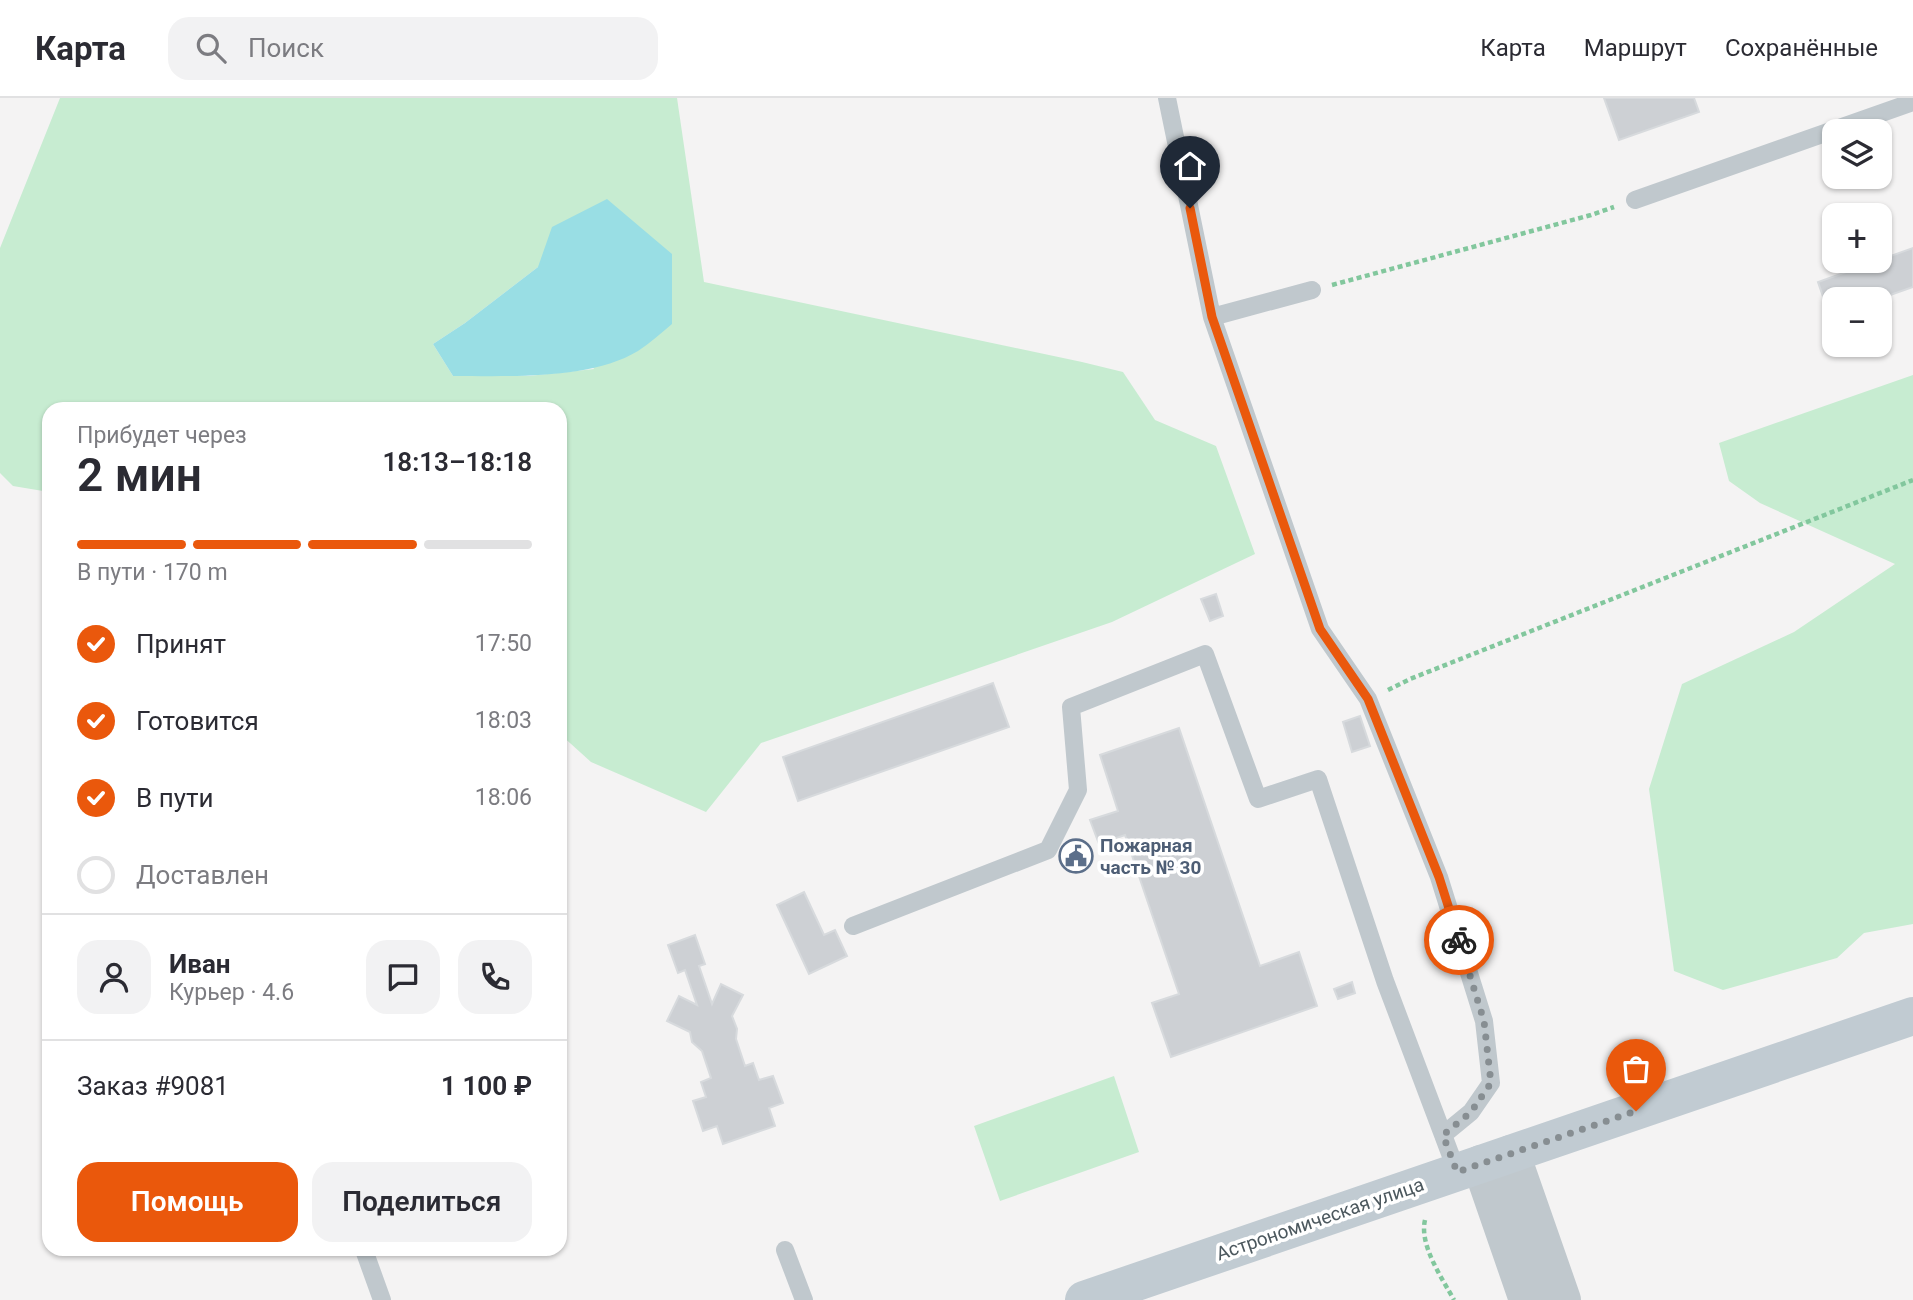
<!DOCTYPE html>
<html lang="ru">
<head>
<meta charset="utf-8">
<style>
	:root { --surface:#fff; --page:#f2f2f3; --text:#2b2b33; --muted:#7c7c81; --line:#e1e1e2; --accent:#ea580c }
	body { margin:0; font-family:Roboto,sans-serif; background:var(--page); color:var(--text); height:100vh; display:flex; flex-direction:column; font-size:26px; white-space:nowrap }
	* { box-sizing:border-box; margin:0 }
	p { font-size:23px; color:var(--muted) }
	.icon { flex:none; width:38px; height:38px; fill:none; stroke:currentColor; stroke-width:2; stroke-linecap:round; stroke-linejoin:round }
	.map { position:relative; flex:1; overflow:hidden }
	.details { position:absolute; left:42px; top:304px; width:525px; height:854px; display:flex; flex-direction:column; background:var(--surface); border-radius:21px; box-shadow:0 2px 5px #0004 }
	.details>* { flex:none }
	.tools { position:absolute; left:1822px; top:21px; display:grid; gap:14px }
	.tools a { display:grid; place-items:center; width:70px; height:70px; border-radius:14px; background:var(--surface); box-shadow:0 2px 5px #0004; font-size:35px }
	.pin { position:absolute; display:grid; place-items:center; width:60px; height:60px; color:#fff; margin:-72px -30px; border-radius:50% 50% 50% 0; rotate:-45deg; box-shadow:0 0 7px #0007 }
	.pin .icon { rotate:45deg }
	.courier { position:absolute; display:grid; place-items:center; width:70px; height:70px; margin:-35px; border:5px solid #ea580c; border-radius:50%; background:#fff; color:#222; box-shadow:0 2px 9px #0007 }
	.overview em { font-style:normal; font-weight:600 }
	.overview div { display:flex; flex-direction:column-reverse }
	.overview { display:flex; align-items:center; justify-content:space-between; height:119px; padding:0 35px }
	h1 { font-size:46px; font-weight:600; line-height:52px }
	.bar { display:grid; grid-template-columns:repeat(4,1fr); gap:10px 7px; align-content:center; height:84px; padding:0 35px }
	.bar i { height:9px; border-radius:5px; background:var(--line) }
	.bar .active { background:var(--accent) }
	.bar p { grid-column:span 4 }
	.line { display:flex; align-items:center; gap:18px; padding:0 35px; border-top:2px solid var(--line) }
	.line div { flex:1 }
	.round { display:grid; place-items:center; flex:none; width:74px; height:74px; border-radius:21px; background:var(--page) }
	ol { padding:0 35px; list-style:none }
	li { display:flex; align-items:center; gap:21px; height:77px }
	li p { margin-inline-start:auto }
	li .icon { padding:7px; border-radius:50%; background:var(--accent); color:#fff; stroke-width:4 }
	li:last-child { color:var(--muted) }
	li i { width:38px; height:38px; border:4px solid var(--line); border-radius:50% }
	.cta { display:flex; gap:14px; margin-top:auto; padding:14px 35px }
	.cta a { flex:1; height:80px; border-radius:21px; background:var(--accent); color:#fff; font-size:28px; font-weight:600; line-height:80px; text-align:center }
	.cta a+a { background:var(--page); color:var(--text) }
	header { display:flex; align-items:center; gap:42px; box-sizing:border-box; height:98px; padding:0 35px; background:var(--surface); border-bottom:2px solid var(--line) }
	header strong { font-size:33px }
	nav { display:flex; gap:38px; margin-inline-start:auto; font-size:24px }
	.search { width:490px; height:63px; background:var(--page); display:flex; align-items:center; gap:18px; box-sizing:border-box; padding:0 24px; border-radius:21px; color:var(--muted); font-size:26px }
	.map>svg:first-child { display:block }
</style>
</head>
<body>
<header>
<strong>Карта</strong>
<div class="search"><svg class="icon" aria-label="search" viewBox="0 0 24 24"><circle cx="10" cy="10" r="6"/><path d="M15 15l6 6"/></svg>Поиск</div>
<nav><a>Карта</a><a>Маршрут</a><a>Сохранённые</a></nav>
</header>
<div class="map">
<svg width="1913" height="1202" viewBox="0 0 1913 1202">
	<rect width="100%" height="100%" fill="#f4f3f3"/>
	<path fill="#c7ecd1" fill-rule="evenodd" d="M60 0H677L704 184 1082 264 1123 274 1155 322 1216 348 1255 456 1112 524 761 645 706 714 591 664 560 636V312H49V394L13 388 0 375V150ZM538 169 594 271 529 278H453L433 246 465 225Z
		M1913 277V826L1864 835 1837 860 1723 892 1674 873 1649 691 1682 586 1794 534 1895 466 1760 405 1729 383 1719 345Z
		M1114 978 1139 1054 1000 1103 974 1028Z"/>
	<path fill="#99dee4" d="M607 101 672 156V226C661 235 650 245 638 253 590 282 508 278 453 278L433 246 465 225 538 169 552 129Z"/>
	<path fill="#cdd0d4" stroke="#d7dadd" stroke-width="2" d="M1604 0H1694L1699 14 1619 42Z
		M1913 150V189L1879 201H1834V217L1830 219 1818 184Z
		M1216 496 1223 518 1210 523 1201 501Z
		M993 585 1009 629 798 703 783 659Z
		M1360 618 1370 648 1352 654 1343 624Z
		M1179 630 1260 868 1299 854 1317 908 1171 959 1152 905 1179 896 1125 737 1099 746 1090 722 1118 713 1100 657Z
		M804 794 824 837 835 832 847 858 809 876 777 807Z
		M695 837 705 866 699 868 712 906 721 886 743 897 732 918 737 931 736 941 745 968 753 965 759 982 773 978 783 1005 769 1010 775 1028 723 1046 717 1028 703 1033 693 1003 706 999 701 984 711 980 702 953 692 944 690 934 667 923 679 898 697 907 685 872 678 875 668 847Z
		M1352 884 1355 895 1338 901 1334 891Z"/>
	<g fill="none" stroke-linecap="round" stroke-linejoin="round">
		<path stroke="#82c79d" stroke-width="4.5" stroke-dasharray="5 3.5" stroke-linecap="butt" d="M1332 187 1591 117 1614 109
			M1388 592 1410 581 1913 382
			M1425 1122C1419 1147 1442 1180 1454 1202"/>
		<path stroke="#c0c8cd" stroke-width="18" d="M1167 0 1212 219 1320 531 1368 601 1439 779 1484 923 1491 985 1471 1014 1443 1037
			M1635 102 1913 4
			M1212 219 1312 192
			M853 828 1048 752 1078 692 1071 609 1205 556 1258 701 1318 681 1385 883 1457 1074
			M364 1152 382 1202
			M785 1152 804 1202"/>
		<path stroke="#c0c8cd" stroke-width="38" d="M1511 1056 1562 1202
			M1481 1066 1528 1202"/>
		<path stroke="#c1cbd2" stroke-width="38" d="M1084 1202 1913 918"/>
	</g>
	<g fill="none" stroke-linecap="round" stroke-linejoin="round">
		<path stroke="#878e92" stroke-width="7" stroke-dasharray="0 12.6" d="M1459 842 1484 923 1491 985 1471 1014 1443 1037 1457 1074 1636 1013"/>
		<path stroke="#ea580c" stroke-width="9" d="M1190 110 1212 219 1320 531 1368 601 1439 779 1459 842"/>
	</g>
	<defs>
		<symbol id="civic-ring" viewBox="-11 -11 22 22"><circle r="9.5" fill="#fff" stroke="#5c6f8a" stroke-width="1.5"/><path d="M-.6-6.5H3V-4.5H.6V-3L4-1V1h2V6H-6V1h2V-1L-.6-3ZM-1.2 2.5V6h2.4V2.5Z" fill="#5c6f8a"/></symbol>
	</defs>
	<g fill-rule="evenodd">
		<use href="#civic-ring" x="1057" y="739" width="38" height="38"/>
	</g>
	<g text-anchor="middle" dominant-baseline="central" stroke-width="7" stroke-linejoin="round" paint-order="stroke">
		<g font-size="19" font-weight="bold" fill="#4e5e75" stroke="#fff" text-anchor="start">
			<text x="1100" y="747">Пожарная<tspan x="1100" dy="22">часть № 30</tspan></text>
		</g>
		<g font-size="19" fill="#4c585e" stroke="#fff">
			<text transform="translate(1320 1121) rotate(-19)">Астрономическая улица</text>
		</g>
	</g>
</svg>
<div class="tools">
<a><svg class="icon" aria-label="layers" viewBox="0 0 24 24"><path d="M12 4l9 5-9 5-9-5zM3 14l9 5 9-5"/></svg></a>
<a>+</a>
<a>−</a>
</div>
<div class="pin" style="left:1636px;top:1013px;background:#ea580c"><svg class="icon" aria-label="bag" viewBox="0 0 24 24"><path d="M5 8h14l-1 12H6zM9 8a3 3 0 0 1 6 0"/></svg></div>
<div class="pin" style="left:1190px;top:110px;background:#1f2937"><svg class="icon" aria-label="home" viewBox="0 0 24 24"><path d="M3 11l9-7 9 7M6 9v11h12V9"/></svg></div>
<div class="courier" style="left:1459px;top:842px"><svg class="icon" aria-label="bike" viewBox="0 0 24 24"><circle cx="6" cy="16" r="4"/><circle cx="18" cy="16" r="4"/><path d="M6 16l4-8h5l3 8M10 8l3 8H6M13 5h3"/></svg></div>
<section class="details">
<div class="overview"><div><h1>2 мин</h1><p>Прибудет через</p></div><em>18:13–18:18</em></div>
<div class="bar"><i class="active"></i><i class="active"></i><i class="active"></i><i></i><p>В пути · 170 m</p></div>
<ol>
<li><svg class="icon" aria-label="check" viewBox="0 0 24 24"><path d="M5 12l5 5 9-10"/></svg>Принят<p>17:50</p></li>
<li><svg class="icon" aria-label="check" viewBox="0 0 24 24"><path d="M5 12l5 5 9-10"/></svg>Готовится<p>18:03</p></li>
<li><svg class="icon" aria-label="check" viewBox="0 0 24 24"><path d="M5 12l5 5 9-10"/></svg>В пути<p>18:06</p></li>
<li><i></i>Доставлен</li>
</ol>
<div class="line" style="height:126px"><a class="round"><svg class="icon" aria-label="person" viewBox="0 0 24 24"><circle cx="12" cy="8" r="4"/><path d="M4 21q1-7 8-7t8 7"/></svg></a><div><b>Иван</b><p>Курьер · 4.6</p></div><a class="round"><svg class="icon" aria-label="chat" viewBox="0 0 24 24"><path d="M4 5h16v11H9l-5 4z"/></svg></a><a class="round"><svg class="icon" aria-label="phone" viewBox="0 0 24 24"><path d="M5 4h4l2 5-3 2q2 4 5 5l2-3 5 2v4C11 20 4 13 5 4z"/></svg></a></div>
<div class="line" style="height:91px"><div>Заказ #9081</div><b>1 100 ₽</b></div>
<div class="cta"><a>Помощь</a><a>Поделиться</a></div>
</section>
</div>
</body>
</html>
